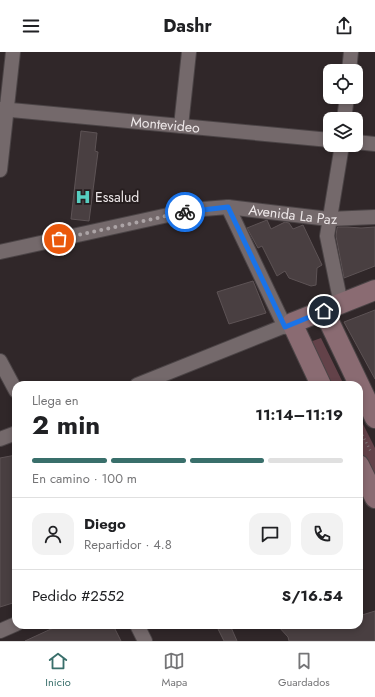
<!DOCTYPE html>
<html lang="es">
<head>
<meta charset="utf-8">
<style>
	:root { --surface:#fff; --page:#f2f2f2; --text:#202124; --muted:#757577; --line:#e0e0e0; --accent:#396f6b }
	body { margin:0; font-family:Jost,sans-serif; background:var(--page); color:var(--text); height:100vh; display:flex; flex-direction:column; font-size:15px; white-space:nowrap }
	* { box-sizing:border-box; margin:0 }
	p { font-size:13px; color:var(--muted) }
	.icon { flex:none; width:22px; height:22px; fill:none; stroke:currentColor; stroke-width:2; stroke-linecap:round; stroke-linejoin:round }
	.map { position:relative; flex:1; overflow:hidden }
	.panel { position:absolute; left:12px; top:329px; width:351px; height:248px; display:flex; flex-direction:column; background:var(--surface); border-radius:12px; box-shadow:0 2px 6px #0003 }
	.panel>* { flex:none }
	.tools { position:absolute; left:323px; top:12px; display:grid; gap:8px }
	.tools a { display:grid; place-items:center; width:40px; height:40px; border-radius:8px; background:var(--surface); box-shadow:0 2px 6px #0003; font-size:20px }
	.pin { position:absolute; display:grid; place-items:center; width:34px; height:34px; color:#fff; margin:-17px; border:2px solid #fff; border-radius:50%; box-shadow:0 1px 4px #0007 }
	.courier { position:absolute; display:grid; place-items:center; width:40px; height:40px; margin:-20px; border:3px solid #1a73e8; border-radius:50%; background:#fff; color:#222; box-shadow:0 1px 5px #0007 }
	.headline em { font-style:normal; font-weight:700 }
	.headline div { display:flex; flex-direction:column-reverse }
	.headline { display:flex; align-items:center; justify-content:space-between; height:68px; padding:0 20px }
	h1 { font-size:26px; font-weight:700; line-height:30px }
	.bar { display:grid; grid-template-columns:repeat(4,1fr); gap:6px 4px; align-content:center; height:48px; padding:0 20px }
	.bar i { height:5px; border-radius:3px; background:var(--line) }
	.bar .selected { background:var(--accent) }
	.bar p { grid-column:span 4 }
	.line { display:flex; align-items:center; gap:10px; padding:0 20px; border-top:1px solid var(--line) }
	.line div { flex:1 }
	.round { display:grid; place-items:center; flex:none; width:42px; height:42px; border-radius:12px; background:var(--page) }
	header { display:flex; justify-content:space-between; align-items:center; height:52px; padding:0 20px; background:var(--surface); font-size:18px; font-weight:700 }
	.menu { display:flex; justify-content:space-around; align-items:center; height:56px; border-top:1px solid var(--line); background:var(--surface); font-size:11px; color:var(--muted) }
	.menu a { display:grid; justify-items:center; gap:2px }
	.menu .selected { color:var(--accent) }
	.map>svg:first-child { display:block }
</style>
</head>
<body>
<header><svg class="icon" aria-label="menu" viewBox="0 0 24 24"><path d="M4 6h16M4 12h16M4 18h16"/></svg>Dashr<svg class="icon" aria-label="share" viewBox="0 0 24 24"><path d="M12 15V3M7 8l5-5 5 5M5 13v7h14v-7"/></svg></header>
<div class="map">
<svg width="375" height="589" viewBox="0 0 375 589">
	<rect width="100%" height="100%" fill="#302729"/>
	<path fill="#634249" d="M321 286 344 333H327L307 291Z
		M359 364 375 396V430L359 397Z"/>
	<path fill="#493f41" stroke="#5d5355" d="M81 79 97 81 95 99 98 100 89 169 71 167Z
		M267 168 271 177 285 170 289 171 293 177 303 173 322 213 317 216 316 233 311 234 289 226 285 219 277 224 262 194 258 196 247 176Z
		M338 175H347L361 176 375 175V214L344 226 336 184 337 176Z
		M253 229 266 261 229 272 217 240Z
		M375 258V327L344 270Z
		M16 403V550L0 555V406Z
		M375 559V589H289L288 585 277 573H359V564Z
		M66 573H113L121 589H25L51 577Z
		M216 573H230L237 589H224Z"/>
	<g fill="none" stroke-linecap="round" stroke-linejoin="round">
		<defs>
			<g id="street">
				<path d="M349 19 351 0"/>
				<path id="s1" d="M0 57 330 88"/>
				<path d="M344 67 347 45"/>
				<path d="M181 74 189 0"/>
				<path d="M356 90 375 92"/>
				<path d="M0 118 13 0"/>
				<path d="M228 155 285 275"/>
				<path id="s2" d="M0 200 191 158 228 155 329 167 375 165"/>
				<path d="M341 252 327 184 342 93"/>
				<path d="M0 309 16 339"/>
				<path d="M137 333 292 271"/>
				<path d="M0 387 16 381"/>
				<path d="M137 573 145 589"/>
				<path d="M0 579 16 572"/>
			</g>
			<path id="secondary" d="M324 259 375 366
				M321 333 292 271 375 238
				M359 413 375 446"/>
		</defs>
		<use href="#street" stroke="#4b4446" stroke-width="16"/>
		<use href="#secondary" stroke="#4b4446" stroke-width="22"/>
		<path stroke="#7c7475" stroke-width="2.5" stroke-dasharray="1 3" stroke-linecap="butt" d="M359 376 371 400"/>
		<use href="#street" stroke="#74696b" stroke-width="14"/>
		<use href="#secondary" stroke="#8a6b72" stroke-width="20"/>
	</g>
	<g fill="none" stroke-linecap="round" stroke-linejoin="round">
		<path stroke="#aca4a6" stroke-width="4" stroke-dasharray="0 7.2" d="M59 187 185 160"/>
		<path stroke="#1a73e8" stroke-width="5" d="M185 160 228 155 285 275 324 259"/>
	</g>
	<defs>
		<symbol id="hospital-bare" viewBox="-9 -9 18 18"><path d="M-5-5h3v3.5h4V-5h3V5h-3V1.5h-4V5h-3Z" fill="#57cec1" stroke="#261e1f" stroke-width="2.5" paint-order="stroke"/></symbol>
	</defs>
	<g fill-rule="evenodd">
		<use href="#hospital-bare" x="72" y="134" width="22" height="22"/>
	</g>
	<g text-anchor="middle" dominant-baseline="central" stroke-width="4" stroke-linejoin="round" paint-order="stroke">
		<g font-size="14" fill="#eee8e9" stroke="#261e1f">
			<text stroke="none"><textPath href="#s1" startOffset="166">Montevideo</textPath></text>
			<text stroke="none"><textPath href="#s2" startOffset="298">Avenida La Paz</textPath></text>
		</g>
		<g font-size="14" fill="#eee8e9" stroke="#261e1f" text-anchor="start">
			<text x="95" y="145">Essalud</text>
		</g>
	</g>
</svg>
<div class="tools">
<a><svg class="icon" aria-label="locate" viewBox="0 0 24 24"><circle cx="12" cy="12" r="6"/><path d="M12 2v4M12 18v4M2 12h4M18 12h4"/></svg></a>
<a><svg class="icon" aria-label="layers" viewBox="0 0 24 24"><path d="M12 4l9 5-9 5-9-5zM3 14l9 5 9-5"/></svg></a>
</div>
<div class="pin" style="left:59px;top:187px;background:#ea580c"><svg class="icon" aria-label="bag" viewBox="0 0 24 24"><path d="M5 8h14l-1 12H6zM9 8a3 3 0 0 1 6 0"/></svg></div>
<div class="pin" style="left:324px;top:259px;background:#1f2937"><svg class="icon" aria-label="home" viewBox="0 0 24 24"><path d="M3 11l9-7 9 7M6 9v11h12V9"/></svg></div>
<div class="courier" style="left:185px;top:160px"><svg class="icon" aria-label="bike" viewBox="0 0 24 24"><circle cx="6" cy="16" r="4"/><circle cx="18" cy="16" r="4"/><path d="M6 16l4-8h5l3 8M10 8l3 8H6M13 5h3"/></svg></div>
<section class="panel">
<div class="headline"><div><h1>2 min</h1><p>Llega en</p></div><em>11:14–11:19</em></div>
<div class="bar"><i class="selected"></i><i class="selected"></i><i class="selected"></i><i></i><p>En camino · 100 m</p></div>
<div class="line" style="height:72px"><a class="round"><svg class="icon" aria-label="person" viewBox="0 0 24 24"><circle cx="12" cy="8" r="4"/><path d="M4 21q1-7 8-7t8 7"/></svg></a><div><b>Diego</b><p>Repartidor · 4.8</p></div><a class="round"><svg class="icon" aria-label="chat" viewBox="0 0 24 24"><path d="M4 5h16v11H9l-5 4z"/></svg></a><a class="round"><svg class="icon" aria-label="phone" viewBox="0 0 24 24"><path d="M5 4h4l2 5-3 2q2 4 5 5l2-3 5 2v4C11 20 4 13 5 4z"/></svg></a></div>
<div class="line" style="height:52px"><div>Pedido #2552</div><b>S/16.54</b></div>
</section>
</div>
<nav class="menu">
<a class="selected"><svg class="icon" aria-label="home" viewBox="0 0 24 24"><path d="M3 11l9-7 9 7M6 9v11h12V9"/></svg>Inicio</a>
<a><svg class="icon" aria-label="map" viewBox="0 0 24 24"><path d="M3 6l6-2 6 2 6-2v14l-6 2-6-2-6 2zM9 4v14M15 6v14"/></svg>Mapa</a>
<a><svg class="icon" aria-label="saved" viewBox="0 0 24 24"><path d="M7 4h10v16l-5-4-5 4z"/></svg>Guardados</a>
</nav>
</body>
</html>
